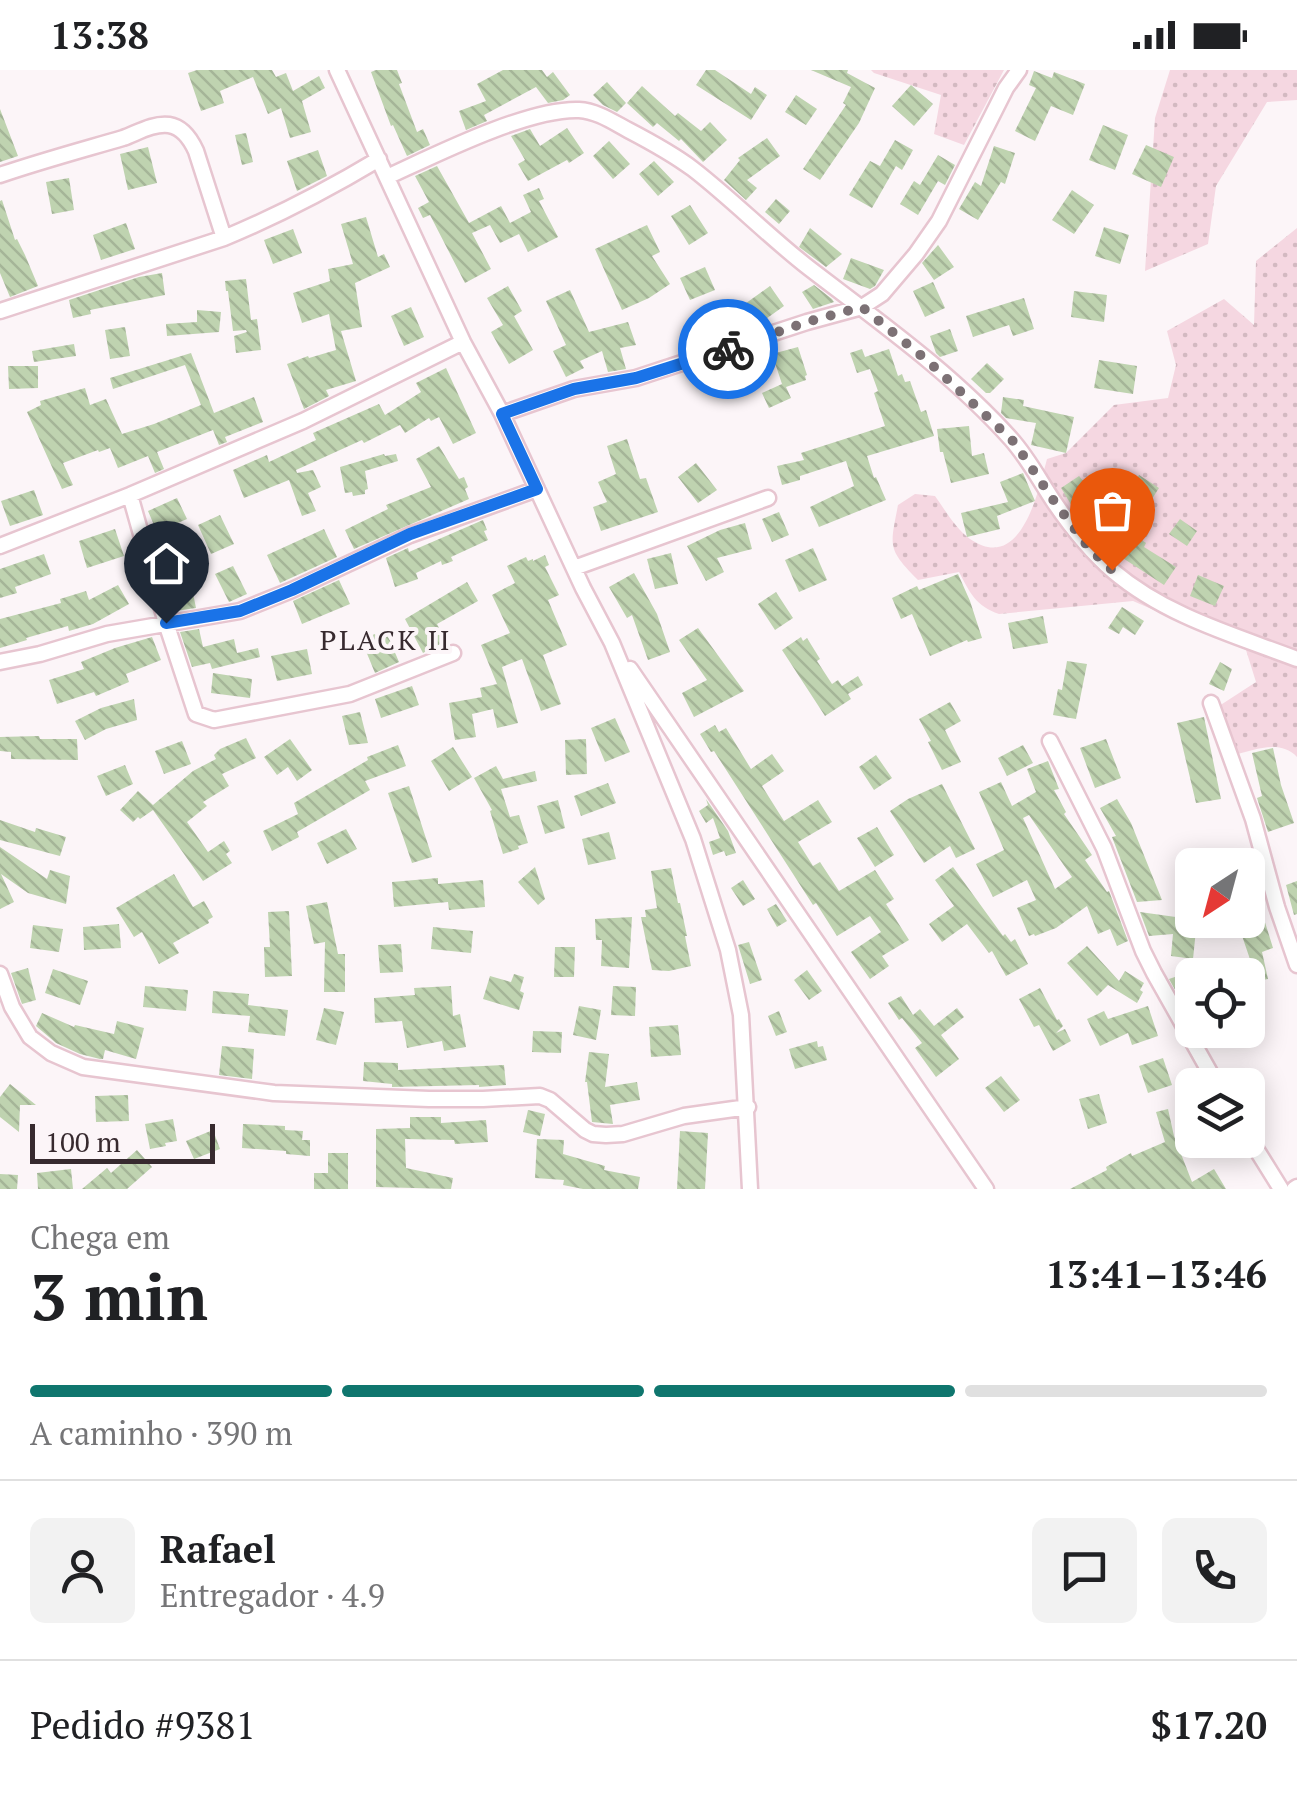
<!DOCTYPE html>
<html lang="pt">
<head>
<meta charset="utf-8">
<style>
	:root { --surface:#fff; --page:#f2f2f2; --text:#202124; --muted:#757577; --line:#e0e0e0; --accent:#0f766e }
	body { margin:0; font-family:"PT Serif",serif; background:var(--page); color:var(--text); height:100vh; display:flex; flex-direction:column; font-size:38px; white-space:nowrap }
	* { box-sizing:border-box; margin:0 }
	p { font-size:32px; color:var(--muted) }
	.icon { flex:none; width:55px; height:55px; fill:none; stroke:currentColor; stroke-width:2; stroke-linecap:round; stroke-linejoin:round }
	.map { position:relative; height:1119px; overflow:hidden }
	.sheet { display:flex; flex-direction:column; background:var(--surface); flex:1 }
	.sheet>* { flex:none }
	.needle { width:65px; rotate:216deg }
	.controls { position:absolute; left:1175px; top:778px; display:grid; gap:20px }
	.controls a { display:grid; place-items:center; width:90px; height:90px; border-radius:15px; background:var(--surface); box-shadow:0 5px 25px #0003; font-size:50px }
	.scale { position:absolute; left:30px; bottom:25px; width:185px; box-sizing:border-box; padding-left:10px; border:5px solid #372a2f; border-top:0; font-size:28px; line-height:35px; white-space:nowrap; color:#372a2f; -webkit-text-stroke:8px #fcf5f8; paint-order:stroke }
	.pin { position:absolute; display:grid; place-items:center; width:85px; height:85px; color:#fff; margin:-102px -42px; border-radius:50% 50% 50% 0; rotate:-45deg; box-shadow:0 0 10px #0007 }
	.pin .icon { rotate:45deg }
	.courier { position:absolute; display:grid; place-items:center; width:100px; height:100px; margin:-50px; border:8px solid #1a73e8; border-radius:50%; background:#fff; color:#222; box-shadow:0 2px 12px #0007 }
	.summary em { font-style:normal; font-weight:600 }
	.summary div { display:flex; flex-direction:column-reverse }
	.summary { display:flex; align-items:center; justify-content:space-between; height:170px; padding:0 30px }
	h1 { font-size:65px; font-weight:600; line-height:75px }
	.bar { display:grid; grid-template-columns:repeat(4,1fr); gap:15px 10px; align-content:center; height:120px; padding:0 30px }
	.bar i { height:12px; border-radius:8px; background:var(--line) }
	.bar .current { background:var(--accent) }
	.bar p { grid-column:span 4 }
	.line { display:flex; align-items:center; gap:25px; padding:0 30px; border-top:2px solid var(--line) }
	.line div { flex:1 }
	.round { display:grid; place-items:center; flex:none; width:105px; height:105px; border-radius:15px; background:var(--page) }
	.status { display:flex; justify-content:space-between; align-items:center; height:70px; padding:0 50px; background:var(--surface); direction:ltr }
	.status svg { height:28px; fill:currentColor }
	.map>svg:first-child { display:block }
</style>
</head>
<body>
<div class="status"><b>13:38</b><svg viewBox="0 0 49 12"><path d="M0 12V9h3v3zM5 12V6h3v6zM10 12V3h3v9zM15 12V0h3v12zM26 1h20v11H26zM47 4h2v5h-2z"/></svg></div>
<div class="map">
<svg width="1297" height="1119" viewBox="0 0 1297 1119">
	<defs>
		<pattern id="grass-dots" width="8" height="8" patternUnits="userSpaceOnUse" patternTransform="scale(2.5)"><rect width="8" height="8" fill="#f5d7e1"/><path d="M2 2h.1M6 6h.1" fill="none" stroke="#d3b9c1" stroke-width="1.8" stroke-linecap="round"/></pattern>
		<pattern id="building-back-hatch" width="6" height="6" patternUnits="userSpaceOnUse" patternTransform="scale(2.5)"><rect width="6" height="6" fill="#bfd3b0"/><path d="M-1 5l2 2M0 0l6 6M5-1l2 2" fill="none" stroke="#a5b598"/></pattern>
	</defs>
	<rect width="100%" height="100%" fill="#fcf5f8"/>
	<path fill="url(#grass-dots)" d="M871 0H1004L964 75 934 64 941 25 874 3Z
		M1170 0H1297V30L1267 32 1216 116 1208 174 1145 201 1155 48Z
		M1297 158V687C1280 669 1255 680 1234 685L1216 638 1256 612 1246 580 1133 531 999 544C976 536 970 523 959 502L918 510C887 479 890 477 898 435L915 424 935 426C945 440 956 459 970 469 1021 504 1038 422 1047 389L1066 383 1114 335 1168 328 1176 295 1167 261 1224 229 1254 255 1256 191Z"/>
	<path fill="url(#building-back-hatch)" fill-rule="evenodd" d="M197 0H272L276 7 286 3 293 21 319 6 325 18 302 31 311 62 290 68 281 38 268 44 253 7 220 21 224 33 201 41 188 3Z
		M376 0H397L402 13 399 14 417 62 423 59 430 75 407 86 393 55 391 56 371 2Z
		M503 0H542L547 7 553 2 570 25 563 30 548 33 536 17 484 45 487 51 466 60 459 41 486 31 477 14Z
		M706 0H715L751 24 755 17 767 25 751 50 696 15Z
		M811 0H848L847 3 875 18 859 53 820 110 803 99 846 35 843 33 851 17Z
		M1034 1 1052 8 1054 2 1085 14 1073 45 1051 36 1035 71 1015 61 1036 18 1029 15Z
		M607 12 626 33 617 42 603 35 593 25Z
		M911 15 933 34 914 56 892 36Z
		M642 16 675 46 678 43 701 61 710 52 727 70 703 92 681 69 679 71 657 53 653 57 627 33Z
		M796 25 817 39 806 55 785 42Z
		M0 39 18 86 0 92Z
		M1103 55 1128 65 1115 100 1089 90Z
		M567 58 584 83 569 93 567 90 528 111 518 94 525 90 511 66 530 59 540 76Z
		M246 63 253 92 242 95 235 65Z
		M767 68 780 86 747 110 757 118 746 130 724 110 740 90 738 88Z
		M895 70 913 80 902 100 896 96 872 138 849 125 870 91 880 96Z
		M609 71 630 94 613 109 593 86Z
		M1146 75 1174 87 1161 117 1132 104Z
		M994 76 1015 83 1005 114 1001 112 978 150 959 139 975 112 981 116Z
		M148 77 157 113 128 120 120 84Z
		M318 80 327 106 297 121 287 91Z
		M938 85 955 95 945 115 938 111 918 145 900 134 914 111 920 115Z
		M654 91 674 112 658 126 639 104Z
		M437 96 469 153 501 136 510 153 531 142 523 125 539 118 544 129 539 131 558 167 528 182 519 164 500 173 490 155 472 163 491 199 465 213 430 145 423 148 418 138 429 132 415 106Z
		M69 108 74 140 52 144 46 112Z
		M1072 120 1094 135 1074 164 1052 150Z
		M776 129 790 141 779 154 765 142Z
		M2 130 15 170 17 169 25 185 38 216 10 227 0 203V131Z
		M690 135 708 163 689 175 671 146Z
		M366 147 378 187 384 184 390 197 355 213 362 257 341 261 356 311 326 320 329 326 304 339 287 294 308 286 309 288 336 280 329 244 302 253 293 223 330 211 328 199 353 194 341 154Z
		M126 153 135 179 101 190 93 165Z
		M647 155 660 182 652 186 670 214 649 228 622 240 595 179Z
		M1104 157 1129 165 1120 194 1095 186Z
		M810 158 842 184 826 197 799 177Z
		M293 159 302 183 273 194 264 170Z
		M938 175 954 197 934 210 922 193Z
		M851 188 884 200 875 216 870 219 843 209Z
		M705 197 715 220 690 230 680 208Z
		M162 203 165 225 90 240 91 244 73 248 69 230 139 207Z
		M246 209 251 250 257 249 261 280 236 283 234 266 247 262 246 260 233 261 228 221H226L225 211Z
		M933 212 945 238 925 247 913 221Z
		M814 215 832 229 834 232 813 239 802 222Z
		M508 216 522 241 514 246 533 280 509 294 491 262 503 255 487 228Z
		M770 216 784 236 756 256 742 236Z
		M570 220 589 262 628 252 636 275 620 278 626 299 608 302 602 281 580 291 584 298 566 307 553 281 566 275 546 231Z
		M1074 221 1107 225 1104 252 1071 247Z
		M1024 228 1034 259 1013 266 1009 255 973 267 966 246Z
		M411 237 424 267 404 276 391 246Z
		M732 238 738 258 705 267 699 247Z
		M197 240 221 242 219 262 167 266 166 254 197 252Z
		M125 257 130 286 110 289 105 260Z
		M950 259 958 281 940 287 936 283 930 266Z
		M74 274 76 286 34 292 32 281Z
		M798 277 807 305 805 306 806 310 786 317 791 328 769 338 762 323 782 314 772 284Z
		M862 279 865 287 889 279 898 306 902 304 905 312 910 311 921 342 926 340 934 366 867 386 874 408 876 407 886 430 819 457 810 437 854 416 846 391 800 406V410L782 415 777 396 804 390 801 383 885 356 874 323 878 321 870 299 857 303 850 283Z
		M191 283 214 343 254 327 263 352 225 367 227 372 219 375 213 360 157 382 164 399 155 403 148 386 118 398 110 378 99 382 98 380 63 393 73 415 62 419 27 342 41 335 40 331 85 318 90 335 106 329 122 364 154 354 201 335 185 295 113 319 110 308Z
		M1099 290 1137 296 1133 324 1094 318Z
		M987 293 1004 309 990 323H986L971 309Z
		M8 296H38V318L9 319Z
		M446 298 476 363 453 374 439 347 431 351 429 348 405 363 400 355 364 373 362 370 296 400 297 403 313 400 321 417 308 423 316 441 302 446 289 410 244 428 233 400 267 385 269 392 316 370 313 363 379 334 385 345 421 322 416 313Z
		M1003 327 1024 330 1023 336 1074 347 1066 383 1031 375 1036 353 1006 348 1001 343Z
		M969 356 972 386 984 383 989 404 951 413 943 382H940L937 359Z
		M627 369 640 409 646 408 658 442 601 461 593 437 607 432 598 412 616 404 607 376Z
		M439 376 459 409 464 407 468 417 465 419 469 429 354 479 345 460 388 439 386 435 431 417 416 389Z
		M384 384 385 386 396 384 398 391 365 401 368 419 365 420V424L353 426 352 422 345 423 340 397Z
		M696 393 717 420 698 433 678 407Z
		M1023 403 1035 431 997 446 1000 459 967 467 961 443 1008 432 1000 412Z
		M1139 405 1159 418 1141 446 1121 434Z
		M1079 406 1130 468 1133 464 1146 473 1144 477 1176 497 1164 515 1109 479 1085 449 1081 451 1061 418Z
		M34 420 43 445 10 456 1 431Z
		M177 428 187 449 157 462 148 441Z
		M779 442 789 465 772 472 762 449Z
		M220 445 234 474 211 484 198 455Z
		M1180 449 1197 461 1187 476 1169 464Z
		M483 450 487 460 484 461 488 470 451 487 453 491 442 495 441 491 416 503 418 509 395 517 386 488 408 478 409 482Z
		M745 453 752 479 717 488 724 502 706 511 687 476 720 460Z
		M115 459 124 486 87 498 79 471Z
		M324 459 337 487 280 513 267 485Z
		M182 469 196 538 175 541 161 473Z
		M813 478 827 510 799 522 785 490Z
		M671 483 678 514 655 519 647 489Z
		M44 484 51 504 15 517 17 523 0 528V499Z
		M545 485 549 495 545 497 559 525 548 530 567 575 543 585 561 634 541 641 522 589 502 597 518 653 497 658 493 639 472 644 476 667 455 670 449 633 482 627 480 618 497 614 481 575 510 563 492 525 515 513 507 496 526 487 528 491 533 489V491Z
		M233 496 247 524 229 532 215 504Z
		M634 503 657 544 670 582 648 590 632 545 627 548 609 517Z
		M958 504 970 531 982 568 968 572 967 570 930 586 912 544 901 549 892 528 917 516 919 520Z
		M1198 505 1224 516 1215 536 1190 526Z
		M339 510 350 534 302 554 293 531Z
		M467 512 478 531 437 554 446 571 423 583 405 549Z
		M118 515 129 534 93 554 69 561 68 556 26 568 27 570 0 578V549L61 533 60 529 86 521 89 530Z
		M776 522 793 548 775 560 758 534Z
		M1122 537 1144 551 1135 565 1123 557 1119 564 1108 558Z
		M1043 546 1048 573 1013 579 1008 553Z
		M698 558 744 621 694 647 682 623 707 610 679 570Z
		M199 559 203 577 234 569 237 583 258 578 260 587 212 599 210 593 192 597 180 562Z
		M375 564 377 570 388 566 399 592 375 603 361 569Z
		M152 567 161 590 126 604 129 612 96 626 94 622 57 634 49 610 84 599 81 592 115 578Z
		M801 567 803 571 807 568 820 589 817 591 832 614 838 610 842 616 858 606 863 615 848 624 851 629 825 646 782 580Z
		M307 579 312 604 277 611 271 586Z
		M1067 591 1087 594 1076 649 1053 645 1058 619 1062 620Z
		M1220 592 1232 599 1224 621 1209 614Z
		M213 603 252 609 250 628 211 623Z
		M412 616 419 635 381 648 375 629Z
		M134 629 137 650 106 659 85 670 75 651 101 638Z
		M950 632 961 651 945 660 961 692 942 700 928 672 931 671 919 649Z
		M360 642 368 673 349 675 342 646Z
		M1204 647 1221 729 1196 733 1177 653Z
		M615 648 630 682 605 692 591 658Z
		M715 655 719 662 726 658 751 699 772 684 784 701 762 716 784 751 818 730 832 752 798 772 813 796 820 792 839 821 875 800 894 829 886 834 909 870 882 886 889 896 870 909 851 882 881 862 870 846 837 866 816 833 813 835 714 681 711 682 700 664Z
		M39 666 40 669H77L78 690 11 689V682L0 681V667Z
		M246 668 256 688 222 704 229 716 203 732 207 736 187 752 208 782 224 771 230 781 226 784 232 793 203 811 153 740 140 749 138 747 133 752 120 740 138 721 153 735 193 701 216 689 214 685 220 679Z
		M290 669 312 700 297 711 288 697 277 705 264 687Z
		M586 669 587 704 566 705 565 670Z
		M1106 669 1121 708 1095 718 1080 678Z
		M182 671 191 694 164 704 155 681Z
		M398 675 406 696 365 711 370 720 297 762 299 767 272 781 263 761 298 744 294 733 368 690 367 687Z
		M1023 675 1033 693 1007 706 998 688Z
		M453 677 472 707 449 721 431 691Z
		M1273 678 1281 715 1294 753 1268 762 1257 728 1262 726 1252 683Z
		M876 685 892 708 874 720 859 697Z
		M1048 691 1059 719 1054 720 1066 742 1064 744 1092 785 1085 790 1107 822 1109 821 1128 871 1117 876 1110 859 1098 864 1087 836 1056 858 1035 866 1034 864 1029 866 1017 838 1036 830 1027 810 993 827 976 794 1004 780 979 722 1001 712 1012 736 1036 722 1027 699ZM1029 745 1072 807 1055 819 1023 748Z
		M125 695 133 714 106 726 97 706Z
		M496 696 503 709 535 701 537 711 501 719 510 747 519 745 528 773 518 776 519 779 503 784 490 741 492 740 474 708Z
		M608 713 616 733 581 746 574 726Z
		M942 714 975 779 956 788 950 776 924 793 890 741 908 729Z
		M409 716 432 787 412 793 388 723Z
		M706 729 728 761 736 783 726 786 724 781 713 785 709 772 720 768 713 748 706 753 699 741 708 735Z
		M1117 729 1131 753 1162 830 1137 832 1112 767 1116 766 1100 738Z
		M558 730 565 758 545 764 537 736Z
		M0 750 35 762 36 758 66 767 60 786 0 770Z
		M877 757 894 785 875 797 857 768Z
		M346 759 357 779 327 794 317 773Z
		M609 762 616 789 588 795 582 769Z
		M0 777 47 809 50 800 70 806 66 834 28 823 1 804 14 832 0 839Z
		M1192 790V829H1185L1182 791Z
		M535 797 545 829 538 835 518 812Z
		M953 797 1003 866 1005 864 1011 872 1015 869 1028 894 1006 906 992 881 989 883 967 854 942 872 929 854 954 836 935 810Z
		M671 798 678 833H680L687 866H685L691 896 669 901 652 900 641 847H646L645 840 657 838 651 801Z
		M174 804 193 837 204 831 213 847 208 850 209 853 173 873 179 883 159 894 142 862 134 867 116 838Z
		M438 808V814L483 810 485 837 449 840 448 832 394 837 392 812Z
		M743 810 755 829 743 836 731 818Z
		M1297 811V844L1294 845 1286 815Z
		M327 832 338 884H345V922H324L325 872 314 874 306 836Z
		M776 834 787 851 777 857 767 839Z
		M289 841 292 906 265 907 264 877H270L268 842Z
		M1140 842 1197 850 1193 889 1171 886 1173 864 1149 866Z
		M632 847 629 898 601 896 602 870H596L595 849Z
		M1264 849 1273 878 1262 882 1268 909 1263 910 1265 920 1248 923V899L1253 898 1239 857Z
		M119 854 121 878 84 880 83 857Z
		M33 855 63 859 59 882 30 878Z
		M433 857 473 861 471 883 431 879Z
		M749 872 762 910 750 914 738 875Z
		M401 874 403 902 380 903 378 875Z
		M1087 876 1119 911 1125 901 1144 913 1140 920 1143 922 1137 933 1108 915 1097 926 1067 893Z
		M555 877H575L574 907H554Z
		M28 898 36 930 22 934 11 903Z
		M53 899 88 911 80 935 45 923Z
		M807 900 822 921 809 930 794 910Z
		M1192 901V945L1190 946 1169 909Z
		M514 904 524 907 520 921 524 923 519 940 483 929 490 906 511 912Z
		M145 916 188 920 186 941 143 937Z
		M451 916 453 946 460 944 466 977 444 981 442 971 407 978 402 951 375 953 374 928 415 925 414 918Z
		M613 916 636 917 635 946 611 945Z
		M1040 918 1057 950 1059 949 1063 956 1056 963 1065 959 1071 971 1053 981 1039 955 1034 957 1019 929Z
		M213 921 249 924 248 935 288 940 285 966 248 962 250 946 212 943Z
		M901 926 913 945 920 939 934 956 957 938 964 947 941 965 959 989 936 1007 915 978 922 973 902 948 899 950 888 933Z
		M579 936 601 940 596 970 573 965Z
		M1148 936 1158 966 1132 975 1128 963 1100 976 1087 949 1104 941 1108 949Z
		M324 938 344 942 336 975 316 970Z
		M779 941 787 962 776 966 768 946Z
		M42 943 74 957 75 955 114 964 117 951 144 958 136 989 105 980 103 989H100L80 984 56 973 36 956Z
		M678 955 681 985 651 987 649 957Z
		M533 961 562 962 561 983 532 982Z
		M817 971 818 977 823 976 827 990 795 999 789 979Z
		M222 976 254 979 252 1009 219 1005Z
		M589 982 609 984 605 1017 637 1012 640 1030 610 1035 613 1054 592 1052 587 1012H585Z
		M1163 988 1172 1015 1148 1023 1139 996Z
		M364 992 398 993V1000L504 995 506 1015 479 1017V1015L392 1017V1014L363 1011Z
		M1001 1006 1020 1030 1004 1042 985 1018Z
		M10 1014 36 1035H20L19 1062 0 1047V1027Z
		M1099 1024 1107 1053 1088 1059 1079 1029Z
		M128 1025 129 1051 96 1052 95 1026Z
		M1168 1039 1174 1066 1192 1112 1214 1099 1226 1119H1070L1107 1100 1106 1097 1131 1083 1132 1086 1165 1072 1156 1042Z
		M528 1040 545 1044 540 1066 523 1062Z
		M410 1047H441V1053L486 1050 488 1072 455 1074 454 1070 405 1069 406 1098 453 1108 451 1119 376 1117V1059L410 1058Z
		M173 1049 177 1071 165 1073 166 1076 150 1079 145 1054Z
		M243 1054 285 1056V1060L303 1061 302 1070H310V1086L286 1084V1081L242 1078Z
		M213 1060 220 1079 194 1089 186 1071Z
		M680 1061 708 1063 705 1119H677Z
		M537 1069 564 1070 563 1084 605 1096 604 1100 640 1107 638 1119H583L563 1115 564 1110 535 1108Z
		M137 1080 152 1097 127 1119H82L107 1098 111 1103Z
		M328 1083H348V1119H314V1103H328Z
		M71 1099 73 1119H38L37 1103Z
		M0 1104 18 1105 17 1119H0Z"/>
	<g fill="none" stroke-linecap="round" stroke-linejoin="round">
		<defs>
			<path id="minor" d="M337 0 463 272 502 344 583 518 612 573 693 769 728 880 741 945 750 1119
				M0 105C41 91 82 80 123 68 137 63 153 53 169 55 182 57 191 70 196 81L224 168
				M387 107C435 85 528 38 579 40 597 41 613 52 628 60 651 72 673 84 693 99 733 130 769 167 809 198 878 251 952 303 1011 369 1028 388 1040 411 1054 432 1071 457 1090 481 1113 501 1166 546 1234 565 1297 589
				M0 241 224 168C277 146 329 119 379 89
				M502 344 574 319 636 308 807 252 862 237 882 224 916 184 939 151 1006 18 1019 0
				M130 425 166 553 196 644 214 650 350 624 453 583
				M0 476 130 425 303 351 463 272
				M574 498 768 428
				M0 592 40 584 107 564 240 541 292 520 410 465 537 419
				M630 599 986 1119
				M1211 633 1253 749 1277 837 1297 895
				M1050 671 1104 778 1143 881 1154 903 1217 1015
				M0 904 12 937 30 967 51 983 83 997 274 1023 429 1029H483L540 1026 550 1030 585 1060 593 1064 606 1065 623 1064 684 1046 748 1037
				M1248 1066 1281 1119
				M1294 1119 1297 1117"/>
		</defs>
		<use href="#minor" stroke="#e7c5d0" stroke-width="19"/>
		<use href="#minor" stroke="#fff" stroke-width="14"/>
	</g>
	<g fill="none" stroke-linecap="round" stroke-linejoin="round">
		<path stroke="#7c7175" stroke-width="10" stroke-dasharray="0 18" d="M728 279 807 252 862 237 929 292 1014 372 1056 434 1089 478 1112 500"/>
		<path stroke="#1a73e8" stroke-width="12" d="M166 553 240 541 292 520 410 464 537 419 502 344 574 319 636 308 728 279"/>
	</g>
	<g text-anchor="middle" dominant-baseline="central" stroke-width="8" stroke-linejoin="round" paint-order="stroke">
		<g font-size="28" letter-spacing="2.5" fill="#372a2f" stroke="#fcf5f8">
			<text x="386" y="569">PLACK II</text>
		</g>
	</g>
</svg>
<div class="controls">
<a><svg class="needle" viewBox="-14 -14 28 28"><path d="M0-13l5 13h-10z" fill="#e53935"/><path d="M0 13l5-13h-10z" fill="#757577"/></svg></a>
<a><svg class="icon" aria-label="locate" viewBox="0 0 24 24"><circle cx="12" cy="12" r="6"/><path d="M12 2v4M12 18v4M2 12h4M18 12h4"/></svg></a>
<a><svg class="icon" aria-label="layers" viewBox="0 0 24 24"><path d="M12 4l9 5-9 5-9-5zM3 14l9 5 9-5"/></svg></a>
</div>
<div class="scale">100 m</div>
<div class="pin" style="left:1112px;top:500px;background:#ea580c"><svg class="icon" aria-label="bag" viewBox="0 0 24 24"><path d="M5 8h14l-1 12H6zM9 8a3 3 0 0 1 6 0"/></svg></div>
<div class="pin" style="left:166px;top:553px;background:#1f2937"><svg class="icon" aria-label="home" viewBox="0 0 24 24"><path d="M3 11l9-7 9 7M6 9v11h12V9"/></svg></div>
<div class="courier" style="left:728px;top:279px"><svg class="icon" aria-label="bike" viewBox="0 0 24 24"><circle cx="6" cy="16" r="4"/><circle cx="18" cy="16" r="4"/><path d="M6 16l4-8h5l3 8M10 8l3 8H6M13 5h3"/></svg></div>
</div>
<section class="sheet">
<div class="summary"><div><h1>3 min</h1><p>Chega em</p></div><em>13:41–13:46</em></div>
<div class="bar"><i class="current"></i><i class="current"></i><i class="current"></i><i></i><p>A caminho · 390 m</p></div>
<div class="line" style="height:180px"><a class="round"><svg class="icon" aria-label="person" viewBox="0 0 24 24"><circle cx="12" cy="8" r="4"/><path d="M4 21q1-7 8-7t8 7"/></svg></a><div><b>Rafael</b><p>Entregador · 4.9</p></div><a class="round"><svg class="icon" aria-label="chat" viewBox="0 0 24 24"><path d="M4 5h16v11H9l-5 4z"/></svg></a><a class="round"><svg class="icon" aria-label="phone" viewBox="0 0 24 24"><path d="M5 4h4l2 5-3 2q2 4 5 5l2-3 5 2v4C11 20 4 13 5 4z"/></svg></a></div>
<div class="line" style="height:130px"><div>Pedido #9381</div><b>$17.20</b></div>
</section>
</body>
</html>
